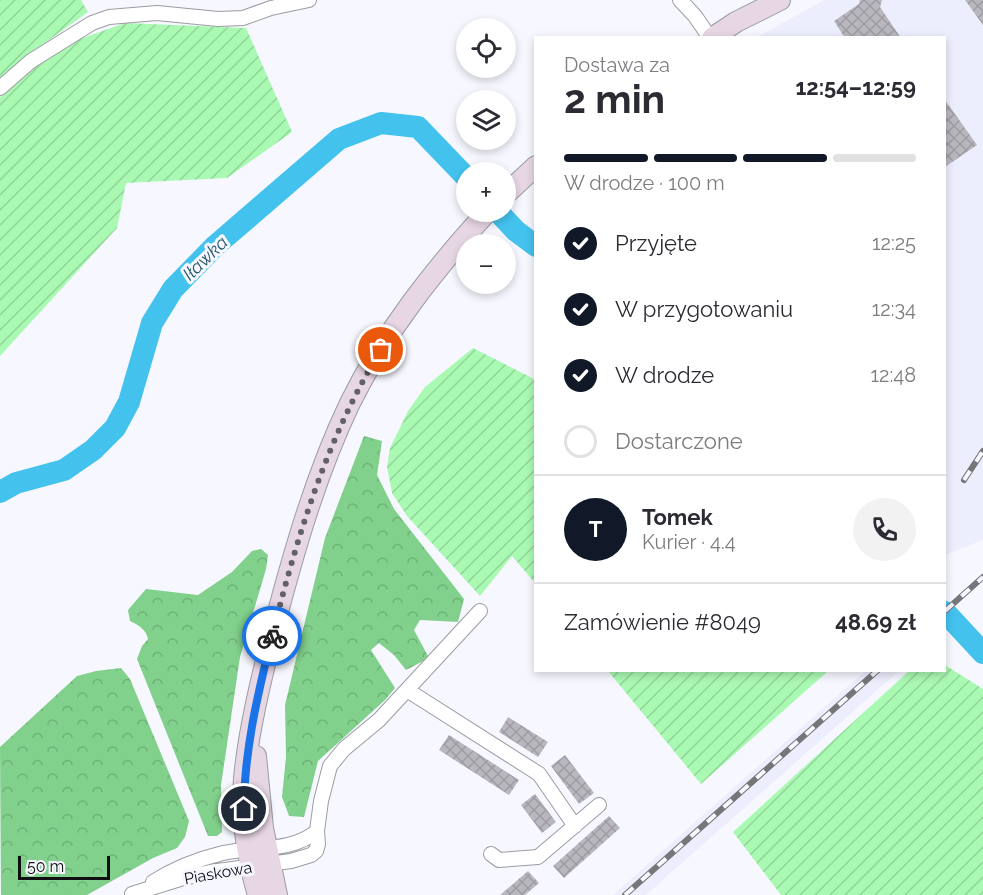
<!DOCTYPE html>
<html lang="pl">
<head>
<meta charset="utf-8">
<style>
	:root { --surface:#fff; --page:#f2f2f3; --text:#2b2b33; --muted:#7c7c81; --line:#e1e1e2; --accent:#111827 }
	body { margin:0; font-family:Raleway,sans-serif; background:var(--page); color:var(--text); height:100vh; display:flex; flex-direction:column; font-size:22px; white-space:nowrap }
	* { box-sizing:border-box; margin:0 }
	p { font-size:20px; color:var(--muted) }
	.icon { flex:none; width:33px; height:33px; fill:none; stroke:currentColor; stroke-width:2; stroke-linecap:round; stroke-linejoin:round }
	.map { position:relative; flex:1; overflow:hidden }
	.panel { position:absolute; left:534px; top:36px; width:412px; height:636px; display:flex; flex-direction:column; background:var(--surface); border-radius:0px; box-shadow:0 3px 9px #0003 }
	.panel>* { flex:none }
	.fabs { position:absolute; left:456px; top:18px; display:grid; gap:12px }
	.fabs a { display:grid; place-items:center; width:60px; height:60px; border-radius:50%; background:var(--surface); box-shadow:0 3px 9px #0003; font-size:30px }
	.scale { position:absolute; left:18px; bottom:15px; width:92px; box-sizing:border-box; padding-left:6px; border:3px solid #101013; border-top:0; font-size:16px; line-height:21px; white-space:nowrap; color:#101013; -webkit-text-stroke:4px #f7f8ff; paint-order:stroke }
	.pin { position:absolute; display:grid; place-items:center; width:51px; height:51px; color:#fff; margin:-26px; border:3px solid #fff; border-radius:50%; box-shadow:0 2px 6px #0007 }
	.courier { position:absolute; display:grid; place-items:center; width:60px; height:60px; margin:-30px; border:4px solid #1a73e8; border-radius:50%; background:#fff; color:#222; box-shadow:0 2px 8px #0007 }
	.overview em { font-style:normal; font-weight:700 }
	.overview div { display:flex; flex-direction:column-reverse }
	.overview { display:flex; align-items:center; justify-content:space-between; height:102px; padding:0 30px }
	h1 { font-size:39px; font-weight:700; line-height:45px }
	.bar { display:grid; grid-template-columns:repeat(4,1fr); gap:9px 6px; align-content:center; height:72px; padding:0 30px }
	.bar i { height:8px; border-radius:4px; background:var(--line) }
	.bar .on { background:var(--accent) }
	.bar p { grid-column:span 4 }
	.line { display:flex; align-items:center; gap:15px; padding:0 30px; border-top:2px solid var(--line) }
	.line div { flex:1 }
	.round { display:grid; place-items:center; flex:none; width:63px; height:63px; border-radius:32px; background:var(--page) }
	ol { padding:0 30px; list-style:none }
	li { display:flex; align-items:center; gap:18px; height:66px }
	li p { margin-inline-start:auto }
	li .icon { padding:6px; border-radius:50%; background:var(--accent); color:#fff; stroke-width:4 }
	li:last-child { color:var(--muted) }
	li i { width:33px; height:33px; border:3px solid var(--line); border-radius:50% }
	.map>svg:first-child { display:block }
</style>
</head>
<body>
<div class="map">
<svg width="983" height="895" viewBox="0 0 983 895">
	<defs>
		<pattern id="forest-crowns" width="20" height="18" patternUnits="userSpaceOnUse" patternTransform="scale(1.5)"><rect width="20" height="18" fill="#81d08b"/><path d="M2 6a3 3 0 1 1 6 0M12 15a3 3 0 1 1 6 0" fill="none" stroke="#6eb277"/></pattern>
		<pattern id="garden-furrows" width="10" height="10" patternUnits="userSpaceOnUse" patternTransform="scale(1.5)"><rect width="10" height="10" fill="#aaf9b3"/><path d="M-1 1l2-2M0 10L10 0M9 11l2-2" fill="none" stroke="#91d499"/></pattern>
		<pattern id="building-cross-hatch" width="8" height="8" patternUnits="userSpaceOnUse" patternTransform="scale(1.5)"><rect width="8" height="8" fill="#b9b7be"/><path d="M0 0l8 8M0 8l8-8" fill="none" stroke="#9e9ca2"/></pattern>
	</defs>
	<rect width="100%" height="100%" fill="#f7f8ff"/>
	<path fill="#edeefd" d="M824 0H983V540L945 555V38H755Z
		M866 670 899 671 646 895H613Z"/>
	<path fill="url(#forest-crowns)" d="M364 436 382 441 377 475 394 509 464 599 458 622 420 620 414 630 429 658 406 670 394 655 379 643 371 650 395 688 385 700 318 761 304 817 289 816 282 797 286 757 285 705 325 538Z
		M261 549 268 555 266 569 240 657 221 785 222 832 217 836H208L137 659 142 646 148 639C146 629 138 625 130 621L128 610 146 589 198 595 232 572 252 551Z
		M121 668 130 679 189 821 185 837 177 848 153 858 87 895H1L0 747 77 676 96 671Z"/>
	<path fill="url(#garden-furrows)" d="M0 0H81L88 12 28 55 0 78Z
		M125 23 246 28 292 132 227 178 126 183 117 228 0 356V97L33 69 80 39Z
		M473 348 536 380 535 583 512 556 480 596 407 516 392 493 387 467 390 448 408 411 425 387Z
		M945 665 983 689V895H781L733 832 909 671 945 670Z
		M608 671H828L701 784Z"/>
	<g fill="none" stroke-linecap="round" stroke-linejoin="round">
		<path stroke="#43c2ee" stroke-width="22" d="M498 212 516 231 536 246
			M0 492 16 483 64 470 93 450 115 428 129 402 152 323 173 289 215 246 339 139 381 123 418 127 466 177
			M945 612 983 653"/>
	</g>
	<path fill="url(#building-cross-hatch)" d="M860 0H882L880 7 901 38H845L834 21 859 4Z
		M965 0H983V25Z
		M945 100 977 145 945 167Z
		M508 717 548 742 538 757 499 732Z
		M449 735 519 780 509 795 439 750Z
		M565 755 594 793 579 804 551 766Z
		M535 794 556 822 542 833 521 805Z
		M609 816 620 828 564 878 553 866Z
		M528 871 539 883 525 895H500Z"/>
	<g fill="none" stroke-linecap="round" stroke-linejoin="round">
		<defs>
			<path id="minor" d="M680 0 695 16 710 38
				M0 88 31 61 92 23 109 17 157 13 218 19 243 18 271 8 309 0
				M407 690 539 774 575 826
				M491 854 499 860 538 857 599 805
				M153 882C175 868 198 859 223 853 254 846 291 853 317 831
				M132 894 180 879 210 872 291 861 311 855 316 851 318 844 317 831 321 801 330 766 344 749 379 720 480 611"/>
			<path id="secondary" d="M712 38 736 22 780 0
				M506 194 536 166
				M256 756 263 828 277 895
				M258 895C247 858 241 817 244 778 249 727 262 676 274 627 294 551 316 474 350 403 385 332 434 270 487 212"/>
		</defs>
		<use href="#minor" stroke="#9b9ca2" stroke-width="16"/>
		<use href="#secondary" stroke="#9b9ca2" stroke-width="22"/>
		<use href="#minor" stroke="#fff" stroke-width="14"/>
		<use href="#secondary" stroke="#e7d6e4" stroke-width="20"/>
		<defs>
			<path id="rail" d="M964 480 983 451
				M945 611 983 577
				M625 895 878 670"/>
		</defs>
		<use href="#rail" stroke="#75767a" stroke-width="6"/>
		<use href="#rail" stroke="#f7f8ff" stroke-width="4" stroke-dasharray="11" stroke-linecap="butt"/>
	</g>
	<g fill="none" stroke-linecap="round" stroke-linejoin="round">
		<path stroke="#616166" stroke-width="6" stroke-dasharray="0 10.8" d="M272 636C297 537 327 437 381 350"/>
		<path stroke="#1a73e8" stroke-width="8" d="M244 809C244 751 258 693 272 636"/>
	</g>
	<g text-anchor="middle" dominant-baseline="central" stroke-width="6" stroke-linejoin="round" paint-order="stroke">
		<g font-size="16" fill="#101013" stroke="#f7f8ff">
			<text transform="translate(218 873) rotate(-10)">Piaskowa</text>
		</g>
		<g font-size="18" font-style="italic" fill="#27596c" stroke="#f7f8ff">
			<text transform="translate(205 258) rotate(-44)">Iławka</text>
		</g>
	</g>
</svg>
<div class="fabs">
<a><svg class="icon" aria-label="locate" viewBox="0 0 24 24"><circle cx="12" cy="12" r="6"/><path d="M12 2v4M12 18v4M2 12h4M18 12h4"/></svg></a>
<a><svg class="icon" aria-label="layers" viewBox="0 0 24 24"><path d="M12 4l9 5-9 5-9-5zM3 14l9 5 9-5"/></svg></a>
<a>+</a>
<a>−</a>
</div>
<div class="scale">50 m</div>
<div class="pin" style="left:381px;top:350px;background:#ea580c"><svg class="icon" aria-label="bag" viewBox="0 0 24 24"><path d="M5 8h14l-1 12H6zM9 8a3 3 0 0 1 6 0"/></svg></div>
<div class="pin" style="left:244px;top:809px;background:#1f2937"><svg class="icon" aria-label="home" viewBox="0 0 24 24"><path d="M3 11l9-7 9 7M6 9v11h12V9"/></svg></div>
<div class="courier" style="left:272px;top:636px"><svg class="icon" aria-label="bike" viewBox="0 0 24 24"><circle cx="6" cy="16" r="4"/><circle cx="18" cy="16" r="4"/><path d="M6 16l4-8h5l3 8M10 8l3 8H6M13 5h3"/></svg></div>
<section class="panel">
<div class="overview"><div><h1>2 min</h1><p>Dostawa za</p></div><em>12:54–12:59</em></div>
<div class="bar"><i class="on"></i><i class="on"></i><i class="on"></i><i></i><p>W drodze · 100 m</p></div>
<ol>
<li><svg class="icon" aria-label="check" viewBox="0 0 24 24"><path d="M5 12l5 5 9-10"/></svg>Przyjęte<p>12:25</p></li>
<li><svg class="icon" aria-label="check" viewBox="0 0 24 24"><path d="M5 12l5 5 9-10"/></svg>W przygotowaniu<p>12:34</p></li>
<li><svg class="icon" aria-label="check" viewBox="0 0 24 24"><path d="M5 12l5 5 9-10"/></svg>W drodze<p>12:48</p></li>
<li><i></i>Dostarczone</li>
</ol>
<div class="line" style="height:108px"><b class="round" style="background:var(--accent);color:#fff">T</b><div><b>Tomek</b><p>Kurier · 4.4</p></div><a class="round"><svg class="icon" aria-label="phone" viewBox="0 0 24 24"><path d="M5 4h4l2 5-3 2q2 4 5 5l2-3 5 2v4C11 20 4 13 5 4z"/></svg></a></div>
<div class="line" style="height:78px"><div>Zamówienie #8049</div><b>48.69 zł</b></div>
</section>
</div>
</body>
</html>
